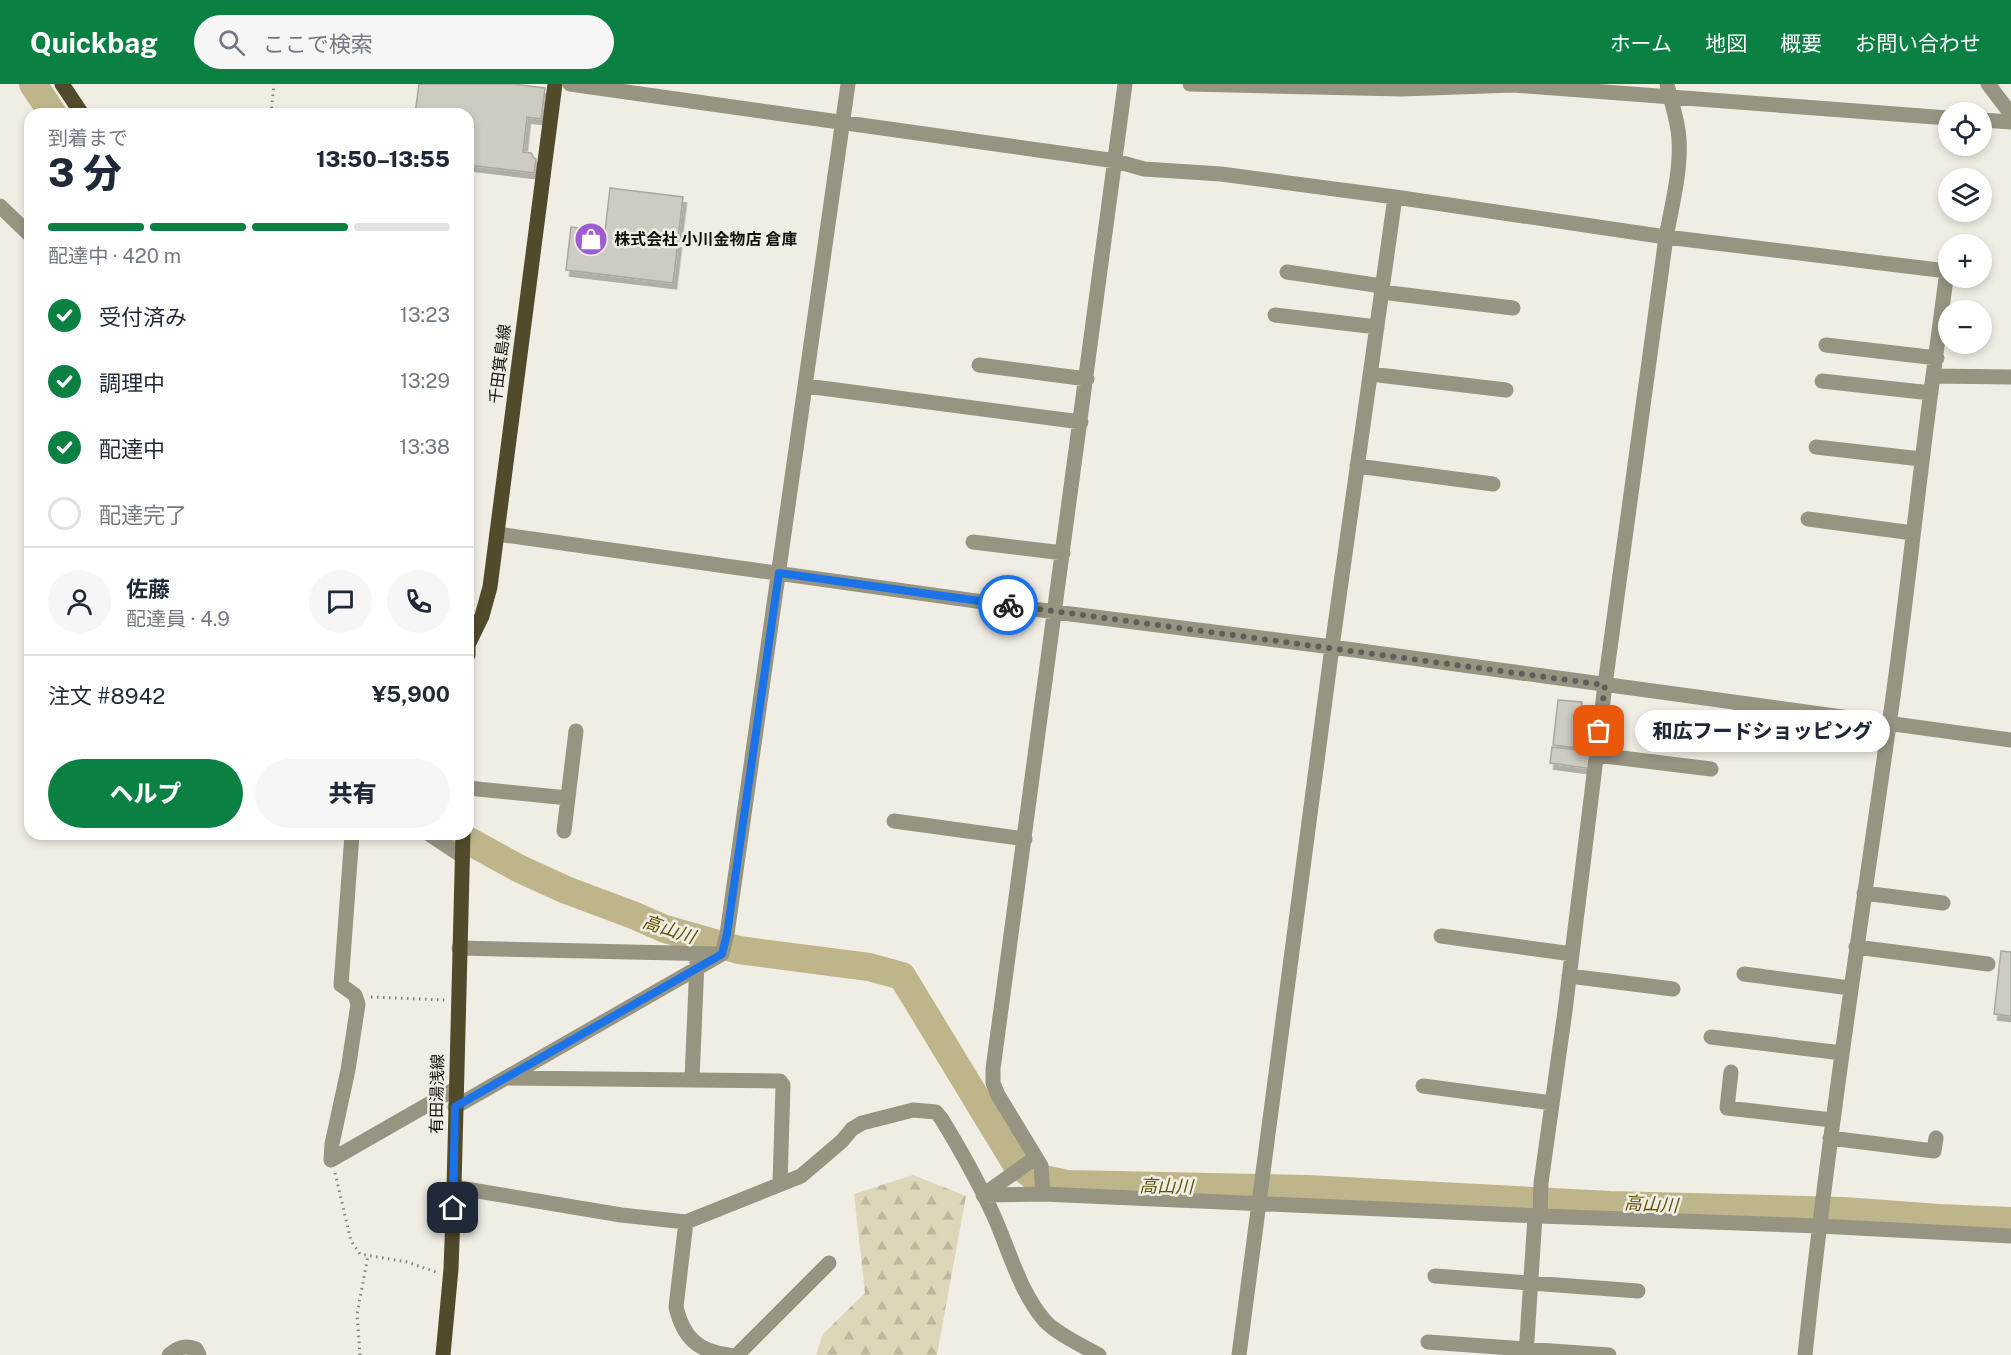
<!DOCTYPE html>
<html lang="ja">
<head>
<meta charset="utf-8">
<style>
	:root { --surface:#fff; --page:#f6f6f7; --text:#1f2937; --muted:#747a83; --line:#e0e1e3; --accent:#0b8043 }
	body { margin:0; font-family:"Public Sans","Noto Sans JP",sans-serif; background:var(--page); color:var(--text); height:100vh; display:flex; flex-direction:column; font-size:22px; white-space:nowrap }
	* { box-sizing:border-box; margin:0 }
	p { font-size:20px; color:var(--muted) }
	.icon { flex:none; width:33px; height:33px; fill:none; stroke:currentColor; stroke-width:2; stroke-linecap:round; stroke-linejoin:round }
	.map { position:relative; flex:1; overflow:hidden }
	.sheet { position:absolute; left:24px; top:24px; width:450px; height:732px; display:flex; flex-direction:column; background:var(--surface); border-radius:18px; box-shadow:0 3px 9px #0003 }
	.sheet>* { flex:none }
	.fabs { position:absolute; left:1938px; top:18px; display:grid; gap:12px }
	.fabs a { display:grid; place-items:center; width:54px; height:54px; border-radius:50%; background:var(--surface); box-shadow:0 3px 9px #0003; font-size:30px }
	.pin { position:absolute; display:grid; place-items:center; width:51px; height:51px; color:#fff; margin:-26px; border-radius:12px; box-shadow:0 3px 9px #0006 }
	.courier { position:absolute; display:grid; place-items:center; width:60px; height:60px; margin:-30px; border:4px solid #1a73e8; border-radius:50%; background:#fff; color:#222; box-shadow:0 2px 8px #0007 }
	.bubble { position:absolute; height:42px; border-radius:21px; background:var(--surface); box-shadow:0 3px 9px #0003; font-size:20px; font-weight:800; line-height:42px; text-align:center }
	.overview em { font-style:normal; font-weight:800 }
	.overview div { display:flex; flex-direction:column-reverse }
	.overview { display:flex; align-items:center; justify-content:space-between; height:102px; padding:0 24px }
	h1 { font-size:39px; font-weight:800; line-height:45px }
	.bar { display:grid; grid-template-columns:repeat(4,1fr); gap:9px 6px; align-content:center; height:72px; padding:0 24px }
	.bar i { height:8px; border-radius:4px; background:var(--line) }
	.bar .on { background:var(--accent) }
	.bar p { grid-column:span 4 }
	.line { display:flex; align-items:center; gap:15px; padding:0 24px; border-top:2px solid var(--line) }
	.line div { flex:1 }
	.round { display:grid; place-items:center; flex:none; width:63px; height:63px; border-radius:32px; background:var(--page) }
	ol { padding:0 24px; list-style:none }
	li { display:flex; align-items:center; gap:18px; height:66px }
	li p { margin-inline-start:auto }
	li .icon { padding:6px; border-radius:50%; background:var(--accent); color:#fff; stroke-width:4 }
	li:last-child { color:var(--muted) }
	li i { width:33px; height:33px; border:3px solid var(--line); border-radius:50% }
	.action { display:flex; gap:12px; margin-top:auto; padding:12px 24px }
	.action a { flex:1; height:69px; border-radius:36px; background:var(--accent); color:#fff; font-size:24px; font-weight:800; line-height:69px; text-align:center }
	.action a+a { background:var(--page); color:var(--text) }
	header { display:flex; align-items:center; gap:36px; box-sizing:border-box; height:84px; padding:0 30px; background:var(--accent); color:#fff }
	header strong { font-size:28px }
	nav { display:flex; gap:33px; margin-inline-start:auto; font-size:21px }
	.search { width:420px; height:54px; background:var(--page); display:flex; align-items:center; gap:15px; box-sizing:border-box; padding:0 21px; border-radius:33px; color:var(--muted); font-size:22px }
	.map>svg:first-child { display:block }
</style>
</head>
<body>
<header>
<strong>Quickbag</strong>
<div class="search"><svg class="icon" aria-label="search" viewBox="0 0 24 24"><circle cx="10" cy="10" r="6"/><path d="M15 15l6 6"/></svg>ここで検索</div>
<nav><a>ホーム</a><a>地図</a><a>概要</a><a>お問い合わせ</a></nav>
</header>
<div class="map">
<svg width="2011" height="1271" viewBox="0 0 2011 1271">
	<defs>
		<pattern id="forest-firs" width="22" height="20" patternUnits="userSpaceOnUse" patternTransform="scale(1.5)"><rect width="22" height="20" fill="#ddd6b9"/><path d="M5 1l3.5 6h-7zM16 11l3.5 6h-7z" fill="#bdb79e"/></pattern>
		<filter id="shadow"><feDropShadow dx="3.5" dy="6" stdDeviation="0" flood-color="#0004"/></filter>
	</defs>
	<rect width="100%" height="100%" fill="#f0eee4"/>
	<path fill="url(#forest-firs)" d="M913 1091 966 1112 937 1271H816L823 1250 865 1209 854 1110Z"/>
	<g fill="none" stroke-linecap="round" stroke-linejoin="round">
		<path stroke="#bfb58b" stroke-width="28" d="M33 0 53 30
			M456 750 520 785 566 806 633 831 665 845 739 866 869 883 902 892 1015 1078 1034 1093 1067 1100 1307 1105 1610 1121 1844 1127 1939 1134 2011 1137"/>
	</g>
	<path fill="#cdcbc2" stroke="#aaa89e" stroke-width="1.5" filter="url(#shadow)" d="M419 0H513L545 4 541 35 527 33 523 68 531 69 534 74 536 75 534 89 468 81V30H415Z
		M610 104 683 113 678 153 634 148 633 153 678 158 673 199 566 186 571 143 605 147Z
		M1558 616 1582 618 1578 648 1586 649 1584 665 1553 661Z
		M1552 663 1595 668 1593 685 1550 679Z
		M2001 867 2011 868V932L1994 930Z"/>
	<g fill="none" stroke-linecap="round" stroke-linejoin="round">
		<path stroke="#83827b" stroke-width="3" stroke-dasharray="1.5 4.5" stroke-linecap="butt" d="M271 30 274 0
			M371 913 446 916
			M335 1089 351 1157 360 1170 407 1178 436 1188
			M360 1271 357 1230 368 1172"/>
		<path stroke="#989482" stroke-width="15" d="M570 0 1116 77 1144 85 1221 90 1395 113 1666 153 1947 187 1933 292 2011 293
			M1190 0 1402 5 1513 1 1948 34
			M1988 0 2011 30
			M1982 36 2011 38
			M0 122 30 151
			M1287 188 1382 202
			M1381 208 1513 224
			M1275 231 1377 243
			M1826 261 1937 274
			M979 281 1087 295
			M1370 290 1506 306
			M1822 297 1931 309
			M806 302 1081 338
			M1816 363 1921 375
			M1357 382 1493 400
			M1808 435 1913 449
			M497 450 1055 528 1332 563 2011 656
			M973 458 1063 469
			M1597 671 1711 685
			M468 704 568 714
			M894 737 1025 755
			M564 747 576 647
			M429 750 462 772
			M1864 809 1943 819
			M1441 852 1572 870
			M1856 863 1988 880
			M459 864 719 870
			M1744 890 1850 904
			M1569 892 1673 905
			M1711 953 1842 969
			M1731 988 1727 1024 1832 1036
			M505 994 780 997 783 1001 780 1100
			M692 995 697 878
			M1423 1002 1552 1019
			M455 1023 722 870 727 850 848 0
			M1830 1054 1934 1067 1936 1054
			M1035 1074 983 1111 1043 1110 1540 1132 1819 1142 2011 1152
			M331 1076 332 1060 348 986 358 920 355 911 341 901 352 750
			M331 1076 455 1005
			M454 1103 621 1131 686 1138 801 1092 842 1057 852 1045 862 1039 913 1026 936 1028 941 1034C960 1065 978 1097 993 1130 1009 1165 1019 1207 1045 1237 1057 1250 1083 1262 1099 1271
			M1043 1110 1041 1082 998 1011 993 999V985L1125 0
			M1540 1132 1541 1099 1565 927 1605 601 1666 153C1672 121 1681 87 1679 55 1678 36 1671 18 1667 0
			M686 1138 676 1223C683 1253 698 1268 729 1271
			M1435 1192 1638 1207
			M1428 1258 1609 1271
			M169 1271C179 1263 185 1261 196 1265L199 1271
			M737 1271 829 1179
			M1239 1271 1332 563 1395 113
			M1526 1271 1535 1132
			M1805 1271C1827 1060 1859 851 1889 641 1906 525 1917 408 1933 292"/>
		<path stroke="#524b2b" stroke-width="15" d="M62 0 82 30
			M468 571V561L482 532 490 503 555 0
			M443 1271 451 1185 454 1103 463 750"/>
	</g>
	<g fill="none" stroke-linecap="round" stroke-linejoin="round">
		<path stroke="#5f5e58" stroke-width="6" stroke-dasharray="0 10.8" d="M1008 521 1605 601 1599 647"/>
		<path stroke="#1a73e8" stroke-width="8" d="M453 1124 455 1023 722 870 727 850 779 489 1008 521"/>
	</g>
	<defs>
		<symbol id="shop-disc" viewBox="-11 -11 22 22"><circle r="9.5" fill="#9d5cd2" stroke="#f0eee4"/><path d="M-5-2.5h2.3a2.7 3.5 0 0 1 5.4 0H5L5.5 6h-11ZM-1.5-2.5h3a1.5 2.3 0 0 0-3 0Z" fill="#fff"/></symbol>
	</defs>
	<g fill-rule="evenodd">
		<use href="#shop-disc" x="572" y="136" width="38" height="38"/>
	</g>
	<g text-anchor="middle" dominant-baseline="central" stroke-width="5" stroke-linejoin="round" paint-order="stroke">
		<g font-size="16" font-weight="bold" fill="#11100d" stroke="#f0eee4" text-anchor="start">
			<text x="614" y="155">株式会社 小川金物店 倉庫</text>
		</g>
		<g font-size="16" fill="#11100d" stroke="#f0eee4">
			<text transform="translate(500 280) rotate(-83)">千田箕島線</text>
			<text transform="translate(437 1010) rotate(-89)">有田湯浅線</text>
		</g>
		<g font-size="18" font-style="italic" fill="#605205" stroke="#f0eee4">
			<text transform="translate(669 845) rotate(18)">高山川</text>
			<text transform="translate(1166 1102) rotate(1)">高山川</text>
			<text transform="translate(1651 1120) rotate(3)">高山川</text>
		</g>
	</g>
</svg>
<div class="fabs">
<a><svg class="icon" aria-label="locate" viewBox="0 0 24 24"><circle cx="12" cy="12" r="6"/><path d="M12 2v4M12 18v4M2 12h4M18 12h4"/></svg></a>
<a><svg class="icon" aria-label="layers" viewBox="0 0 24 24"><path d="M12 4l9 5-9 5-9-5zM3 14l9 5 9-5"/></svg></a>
<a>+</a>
<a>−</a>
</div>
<div class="pin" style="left:1599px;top:647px;background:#ea580c"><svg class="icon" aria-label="bag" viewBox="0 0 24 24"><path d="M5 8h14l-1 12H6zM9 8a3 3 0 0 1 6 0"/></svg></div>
<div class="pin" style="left:453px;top:1124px;background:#1f2937"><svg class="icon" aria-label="home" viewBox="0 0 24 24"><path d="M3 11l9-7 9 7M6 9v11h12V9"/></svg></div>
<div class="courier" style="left:1008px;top:521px"><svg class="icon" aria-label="bike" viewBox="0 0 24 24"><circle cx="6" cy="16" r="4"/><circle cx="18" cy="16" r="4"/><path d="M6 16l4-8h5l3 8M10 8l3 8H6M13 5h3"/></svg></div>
<div class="bubble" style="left:1635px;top:626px;width:255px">和広フードショッピング</div>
<section class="sheet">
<div class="overview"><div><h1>3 分</h1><p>到着まで</p></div><em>13:50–13:55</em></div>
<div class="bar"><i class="on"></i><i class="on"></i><i class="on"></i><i></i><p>配達中 · 420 m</p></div>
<ol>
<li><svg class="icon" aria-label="check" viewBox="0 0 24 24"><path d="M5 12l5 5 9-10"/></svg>受付済み<p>13:23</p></li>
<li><svg class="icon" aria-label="check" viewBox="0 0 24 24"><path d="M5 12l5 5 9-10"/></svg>調理中<p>13:29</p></li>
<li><svg class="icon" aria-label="check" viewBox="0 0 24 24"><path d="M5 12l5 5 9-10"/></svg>配達中<p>13:38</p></li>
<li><i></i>配達完了</li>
</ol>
<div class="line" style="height:108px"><a class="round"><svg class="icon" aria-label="person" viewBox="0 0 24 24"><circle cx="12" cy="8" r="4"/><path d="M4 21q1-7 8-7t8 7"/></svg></a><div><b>佐藤</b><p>配達員 · 4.9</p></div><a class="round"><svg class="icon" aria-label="chat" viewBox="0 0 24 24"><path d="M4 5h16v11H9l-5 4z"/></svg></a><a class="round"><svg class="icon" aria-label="phone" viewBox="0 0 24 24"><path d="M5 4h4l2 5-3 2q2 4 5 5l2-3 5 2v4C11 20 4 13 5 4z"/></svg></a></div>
<div class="line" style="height:78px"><div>注文 #8942</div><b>¥5,900</b></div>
<div class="action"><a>ヘルプ</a><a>共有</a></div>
</section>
</div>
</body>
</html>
